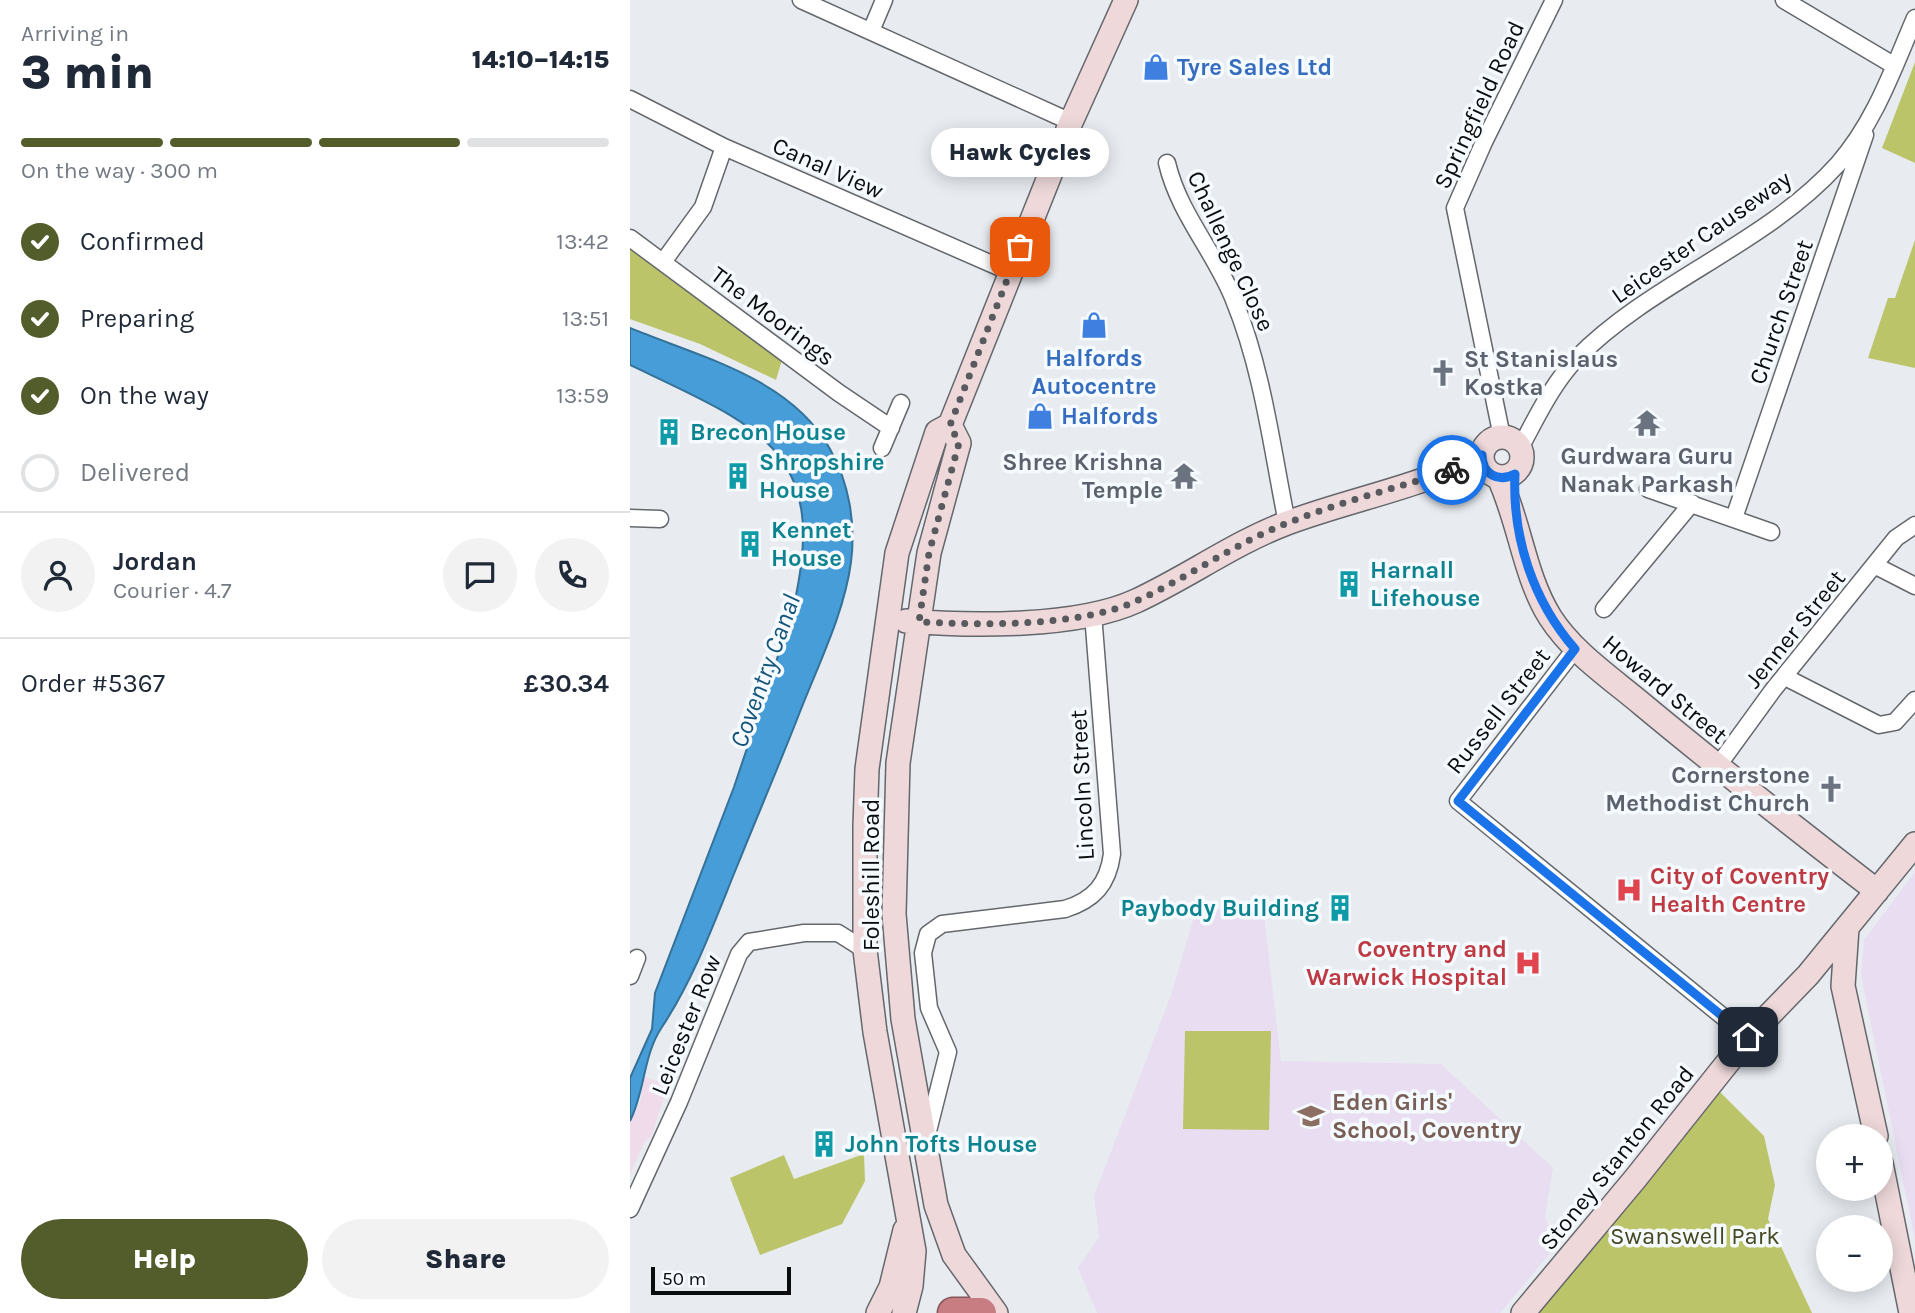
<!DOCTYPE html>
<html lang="en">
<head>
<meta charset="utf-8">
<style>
	:root { --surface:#fff; --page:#f2f2f3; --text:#1f2937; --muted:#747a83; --line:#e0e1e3; --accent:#535c2b }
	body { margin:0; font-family:Karla,sans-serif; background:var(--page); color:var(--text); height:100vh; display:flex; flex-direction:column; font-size:26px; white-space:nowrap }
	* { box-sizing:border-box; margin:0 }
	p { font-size:23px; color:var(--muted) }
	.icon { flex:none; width:38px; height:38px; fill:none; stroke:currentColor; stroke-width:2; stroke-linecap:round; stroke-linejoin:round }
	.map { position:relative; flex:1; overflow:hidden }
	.panel { display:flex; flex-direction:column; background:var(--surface); width:630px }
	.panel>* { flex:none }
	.tools { position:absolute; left:1186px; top:1124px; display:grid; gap:14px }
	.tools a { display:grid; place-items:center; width:77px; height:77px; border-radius:50%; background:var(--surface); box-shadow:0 4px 18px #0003; font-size:35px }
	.scale { position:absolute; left:21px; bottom:18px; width:140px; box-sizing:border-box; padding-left:7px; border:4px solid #0a0c0d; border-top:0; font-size:19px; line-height:24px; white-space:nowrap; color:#0a0c0d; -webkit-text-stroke:5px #f5fafe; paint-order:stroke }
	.pin { position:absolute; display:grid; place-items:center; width:60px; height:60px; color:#fff; margin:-30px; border-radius:14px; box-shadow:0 4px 10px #0006 }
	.courier { position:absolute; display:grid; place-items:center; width:70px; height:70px; margin:-35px; border:5px solid #1a73e8; border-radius:50%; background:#fff; color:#222; box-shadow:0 2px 9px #0007 }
	.bubble { position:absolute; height:49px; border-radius:24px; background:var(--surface); box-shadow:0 4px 18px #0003; font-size:23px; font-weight:800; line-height:49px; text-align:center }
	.headline em { font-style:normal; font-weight:800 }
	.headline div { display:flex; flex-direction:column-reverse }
	.headline { display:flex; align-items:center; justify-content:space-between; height:119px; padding:0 21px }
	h1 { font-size:46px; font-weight:800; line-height:52px }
	.bar { display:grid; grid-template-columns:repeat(4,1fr); gap:10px 7px; align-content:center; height:84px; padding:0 21px }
	.bar i { height:9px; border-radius:5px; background:var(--line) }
	.bar .active { background:var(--accent) }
	.bar p { grid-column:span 4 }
	.line { display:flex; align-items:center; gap:18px; padding:0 21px; border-top:2px solid var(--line) }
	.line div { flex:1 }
	.round { display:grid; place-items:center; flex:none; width:74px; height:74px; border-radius:37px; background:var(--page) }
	ol { padding:0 21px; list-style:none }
	li { display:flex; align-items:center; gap:21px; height:77px }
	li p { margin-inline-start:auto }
	li .icon { padding:7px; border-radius:50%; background:var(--accent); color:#fff; stroke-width:4 }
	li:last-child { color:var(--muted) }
	li i { width:38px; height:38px; border:4px solid var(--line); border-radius:50% }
	.button { display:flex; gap:14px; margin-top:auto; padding:14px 21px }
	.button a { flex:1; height:80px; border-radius:42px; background:var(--accent); color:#fff; font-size:28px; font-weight:800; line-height:80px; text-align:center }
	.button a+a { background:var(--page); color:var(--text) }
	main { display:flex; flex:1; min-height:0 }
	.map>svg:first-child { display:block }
</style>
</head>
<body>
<main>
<section class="panel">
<div class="headline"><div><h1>3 min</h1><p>Arriving in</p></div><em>14:10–14:15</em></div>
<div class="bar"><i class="active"></i><i class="active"></i><i class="active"></i><i></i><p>On the way · 300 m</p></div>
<ol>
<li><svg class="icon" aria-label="check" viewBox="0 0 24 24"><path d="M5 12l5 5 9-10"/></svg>Confirmed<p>13:42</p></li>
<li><svg class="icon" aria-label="check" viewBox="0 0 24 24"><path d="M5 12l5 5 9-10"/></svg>Preparing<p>13:51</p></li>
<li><svg class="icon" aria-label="check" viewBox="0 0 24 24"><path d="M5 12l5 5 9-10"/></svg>On the way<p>13:59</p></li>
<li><i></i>Delivered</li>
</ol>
<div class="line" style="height:126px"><a class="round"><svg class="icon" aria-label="person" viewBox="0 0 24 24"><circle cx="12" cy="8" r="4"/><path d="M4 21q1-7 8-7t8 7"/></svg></a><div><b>Jordan</b><p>Courier · 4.7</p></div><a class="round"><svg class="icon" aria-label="chat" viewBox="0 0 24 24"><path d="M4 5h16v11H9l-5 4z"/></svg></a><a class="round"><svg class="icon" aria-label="phone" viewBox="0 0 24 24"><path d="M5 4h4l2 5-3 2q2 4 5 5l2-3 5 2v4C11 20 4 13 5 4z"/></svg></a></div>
<div class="line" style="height:91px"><div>Order #5367</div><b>£30.34</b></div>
<div class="button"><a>Help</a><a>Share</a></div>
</section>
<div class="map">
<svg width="1285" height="1313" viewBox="0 0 1285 1313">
	<rect width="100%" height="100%" fill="#e8ecf1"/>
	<path fill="#efdbea" d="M12 1076 38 1085 22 1135 14 1143 0 1174V1123L11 1099Z"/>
	<path fill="#e8ddf1" d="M1285 872V1240L1231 975 1234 940Z
		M633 907 651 1061 811 1064 923 1168 915 1217 926 1246 870 1313H467L448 1268 469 1237 464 1196 541 995 566 910Z"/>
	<path fill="#bcc46a" d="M1285 62V163L1252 148Z
		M1285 240V368L1238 358 1258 298H1265Z
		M0 241 152 360 146 380 70 344 0 319Z
		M555 1031H641L639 1130 553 1129Z
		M1089 1091 1134 1136 1145 1185 1138 1219 1182 1313H902Z
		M234 1154 235 1181 212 1224 130 1255 100 1178 154 1155 164 1179Z"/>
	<path fill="#479dd7" stroke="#35729a" stroke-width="2" d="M0 328C70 357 161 378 200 449 219 483 226 523 221 562 214 616 185 671 166 722 147 770 127 817 108 864 85 920 65 977 32 1027 13 1055 15 1092 0 1121V1078L22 1029 25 993 104 787 161 617C203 450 132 428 0 365Z"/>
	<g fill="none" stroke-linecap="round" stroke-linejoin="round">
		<defs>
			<path id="street" d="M171 0 441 122
				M1154 0 1265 66
				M241 31 254 0
				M0 99 94 147 380 272
				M537 163C549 214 585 252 604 300 633 371 642 449 657 523
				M0 238 209 393 261 428
				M33 262 73 207 94 147
				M872 437 825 208 854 142 924 0
				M252 448 271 403
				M890 448C907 417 922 384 947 358 1023 281 1135 245 1208 164 1245 122 1263 69 1285 18
				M1018 489 1141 532
				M0 518 30 519
				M1104 518 1235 135
				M1246 566 1285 586
				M974 609 1062 503
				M945 649 828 801 1118 1037
				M1155 677 1249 725 1265 722 1285 700
				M1087 767 1143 690 1266 538 1285 525
				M0 976 7 958
				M297 1135 318 1052 299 1008 293 953 298 934 312 924 435 909C464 900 478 884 482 854L463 614
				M0 1209 49 1102 109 954 119 942 174 933H208L235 950"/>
			<path id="secondary" d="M320 425 329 443 299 553 268 763 264 914 273 1019 306 1205 324 1255 366 1313
				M852 457a20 20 0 1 1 40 0a20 20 0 1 1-40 0Z
				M869 478C890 523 894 575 920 617 943 653 981 678 1013 705 1090 769 1168 830 1247 891
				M276 621C340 626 447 628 506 601 558 577 604 543 657 523 721 499 791 487 852 455
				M1217 928 1213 986 1246 1136
				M1251 1163 1281 1313
				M248 1313 261 1287 275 1230
				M274 1313 281 1286 284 1251 245 1032 235 950V826L237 769 267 553 307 432 320 425 441 122 496 0
				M893 1313 1005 1179 1118 1037 1178 975 1285 844"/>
			<path id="highway" d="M323 1313H351"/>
		</defs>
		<use href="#street" stroke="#64676b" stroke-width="19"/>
		<use href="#secondary" stroke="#64676b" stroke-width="26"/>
		<use href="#highway" stroke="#855559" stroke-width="33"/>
		<use href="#street" stroke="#fff" stroke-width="16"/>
		<use href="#secondary" stroke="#eed8da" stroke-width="23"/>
		<use href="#highway" stroke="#c77d82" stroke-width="30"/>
	</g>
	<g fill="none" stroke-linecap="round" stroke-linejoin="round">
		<path stroke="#585a5d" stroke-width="7" stroke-dasharray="0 12.6" d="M390 247 320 425 329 443 299 553 289 622C352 625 446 627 504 602 556 579 602 545 655 524 709 502 767 488 822 470"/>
		<path stroke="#1a73e8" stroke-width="9" d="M822 470 852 455C852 474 868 483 885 474 882 537 903 601 945 649L828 801 1118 1037"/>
	</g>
	<defs>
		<symbol id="shop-bare" viewBox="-9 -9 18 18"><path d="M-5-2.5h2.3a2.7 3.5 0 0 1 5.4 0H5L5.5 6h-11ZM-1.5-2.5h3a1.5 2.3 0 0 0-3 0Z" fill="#3f7fe0" stroke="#f5fafe" stroke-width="2.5" paint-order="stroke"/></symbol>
		<symbol id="church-bare" viewBox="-9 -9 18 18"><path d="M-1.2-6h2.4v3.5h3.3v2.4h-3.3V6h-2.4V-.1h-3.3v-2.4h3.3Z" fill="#6b7280" stroke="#f5fafe" stroke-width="2.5" paint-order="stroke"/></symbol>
		<symbol id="temple-bare" viewBox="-9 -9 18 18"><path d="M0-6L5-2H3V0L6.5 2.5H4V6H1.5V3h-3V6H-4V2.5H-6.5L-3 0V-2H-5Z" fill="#6b7280" stroke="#f5fafe" stroke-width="2.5" paint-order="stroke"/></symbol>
		<symbol id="building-bare" viewBox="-9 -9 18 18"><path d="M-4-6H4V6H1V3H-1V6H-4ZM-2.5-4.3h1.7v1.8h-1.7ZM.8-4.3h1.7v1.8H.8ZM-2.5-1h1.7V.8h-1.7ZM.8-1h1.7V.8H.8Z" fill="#0f9aa8" stroke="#f5fafe" stroke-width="2.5" paint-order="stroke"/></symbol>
		<symbol id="hospital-bare" viewBox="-9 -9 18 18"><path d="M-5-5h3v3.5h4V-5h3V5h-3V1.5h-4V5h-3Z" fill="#e0444e" stroke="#f5fafe" stroke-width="2.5" paint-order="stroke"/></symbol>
		<symbol id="school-bare" viewBox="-9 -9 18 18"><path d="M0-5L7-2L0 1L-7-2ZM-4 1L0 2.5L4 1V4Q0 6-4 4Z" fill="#8d6e63" stroke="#f5fafe" stroke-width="2.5" paint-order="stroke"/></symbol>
	</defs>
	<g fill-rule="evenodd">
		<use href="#shop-bare" x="507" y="48" width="38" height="38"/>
		<use href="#shop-bare" x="445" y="306" width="38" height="38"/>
		<use href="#church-bare" x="794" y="354" width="38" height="38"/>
		<use href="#shop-bare" x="391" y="397" width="38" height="38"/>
		<use href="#temple-bare" x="998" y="404" width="38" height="38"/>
		<use href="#building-bare" x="20" y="413" width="38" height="38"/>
		<use href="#building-bare" x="89" y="457" width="38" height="38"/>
		<use href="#temple-bare" x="535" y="457" width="38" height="38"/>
		<use href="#building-bare" x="101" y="525" width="38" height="38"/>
		<use href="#building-bare" x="700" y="565" width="38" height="38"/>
		<use href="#church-bare" x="1182" y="770" width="38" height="38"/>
		<use href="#hospital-bare" x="980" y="871" width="38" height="38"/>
		<use href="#building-bare" x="691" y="889" width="38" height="38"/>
		<use href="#hospital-bare" x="879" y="944" width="38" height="38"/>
		<use href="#school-bare" x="662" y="1097" width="38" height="38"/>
		<use href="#building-bare" x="175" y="1125" width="38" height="38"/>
	</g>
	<g text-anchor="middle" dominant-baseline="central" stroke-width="7" stroke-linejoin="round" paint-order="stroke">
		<g font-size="24" font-weight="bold" fill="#366cbe" stroke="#f5fafe" text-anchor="start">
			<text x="547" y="67">Tyre Sales Ltd</text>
			<text x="464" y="358" text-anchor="middle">Halfords<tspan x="464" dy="28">Autocentre</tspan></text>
			<text x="431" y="416">Halfords</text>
		</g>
		<g font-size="24" fill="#0a0c0d" stroke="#f5fafe">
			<text transform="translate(849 105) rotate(-65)">Springfield Road</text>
			<text transform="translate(198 168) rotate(24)">Canal View</text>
			<text transform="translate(1071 237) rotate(-35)">Leicester Causeway</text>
			<text transform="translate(601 251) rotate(65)">Challenge Close</text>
			<text transform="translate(1151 312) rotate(-71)">Church Street</text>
			<text transform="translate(143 316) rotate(37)">The Moorings</text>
			<text transform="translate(1165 629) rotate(-51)">Jenner Street</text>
			<text transform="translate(1035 689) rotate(40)">Howard Street</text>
			<text transform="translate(868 711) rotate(-52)">Russell Street</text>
			<text transform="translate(452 785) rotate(-93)">Lincoln Street</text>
			<text transform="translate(241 875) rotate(-90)">Foleshill Road</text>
			<text transform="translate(56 1025) rotate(-68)">Leicester Row</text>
			<text transform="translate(987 1158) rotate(-51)">Stoney Stanton Road</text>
		</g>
		<g font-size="24" font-weight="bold" fill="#5b616d" stroke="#f5fafe" text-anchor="end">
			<text x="834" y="359" text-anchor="start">St Stanislaus<tspan x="834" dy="28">Kostka</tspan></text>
			<text x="1017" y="456" text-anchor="middle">Gurdwara Guru<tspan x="1017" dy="28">Nanak Parkash</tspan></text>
			<text x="533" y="462">Shree Krishna<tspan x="533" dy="28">Temple</tspan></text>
			<text x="1180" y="775">Cornerstone<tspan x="1180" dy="28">Methodist Church</tspan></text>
		</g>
		<g font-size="24" font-weight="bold" fill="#0d838f" stroke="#f5fafe" text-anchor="start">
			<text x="60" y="432">Brecon House</text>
			<text x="129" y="462">Shropshire<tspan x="129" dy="28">House</tspan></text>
			<text x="141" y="530">Kennet<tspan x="141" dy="28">House</tspan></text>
			<text x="740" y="570">Harnall<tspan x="740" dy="28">Lifehouse</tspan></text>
			<text x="689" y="908" text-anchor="end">Paybody Building</text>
			<text x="215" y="1144">John Tofts House</text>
		</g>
		<g font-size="24" font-weight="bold" fill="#be3a42" stroke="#f5fafe" text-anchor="start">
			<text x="1020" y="876">City of Coventry<tspan x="1020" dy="28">Health Centre</tspan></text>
			<text x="877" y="949" text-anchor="end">Coventry and<tspan x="877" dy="28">Warwick Hospital</tspan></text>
		</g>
		<g font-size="24" font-weight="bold" fill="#785e54" stroke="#f5fafe" text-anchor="start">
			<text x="702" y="1102">Eden Girls'<tspan x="702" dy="28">School, Coventry</tspan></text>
		</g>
		<g font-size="24" fill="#454820" stroke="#f5fafe">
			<text x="1065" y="1236">Swanswell Park</text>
		</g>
		<g font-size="26" font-style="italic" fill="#15557c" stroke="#f5fafe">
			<text transform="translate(135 671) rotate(-70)">Coventry Canal</text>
		</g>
	</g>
</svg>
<div class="tools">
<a>+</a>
<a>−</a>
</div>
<div class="scale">50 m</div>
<div class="pin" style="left:390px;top:247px;background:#ea580c"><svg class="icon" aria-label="bag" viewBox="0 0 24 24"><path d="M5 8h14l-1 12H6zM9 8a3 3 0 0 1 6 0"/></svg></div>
<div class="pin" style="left:1118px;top:1037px;background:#1f2937"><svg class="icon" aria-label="home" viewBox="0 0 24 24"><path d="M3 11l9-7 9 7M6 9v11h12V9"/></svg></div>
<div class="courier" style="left:822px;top:470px"><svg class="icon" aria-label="bike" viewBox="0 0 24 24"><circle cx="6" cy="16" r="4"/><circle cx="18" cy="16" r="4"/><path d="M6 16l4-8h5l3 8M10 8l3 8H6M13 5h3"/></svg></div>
<div class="bubble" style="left:301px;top:128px;width:178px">Hawk Cycles</div>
</div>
</main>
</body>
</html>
